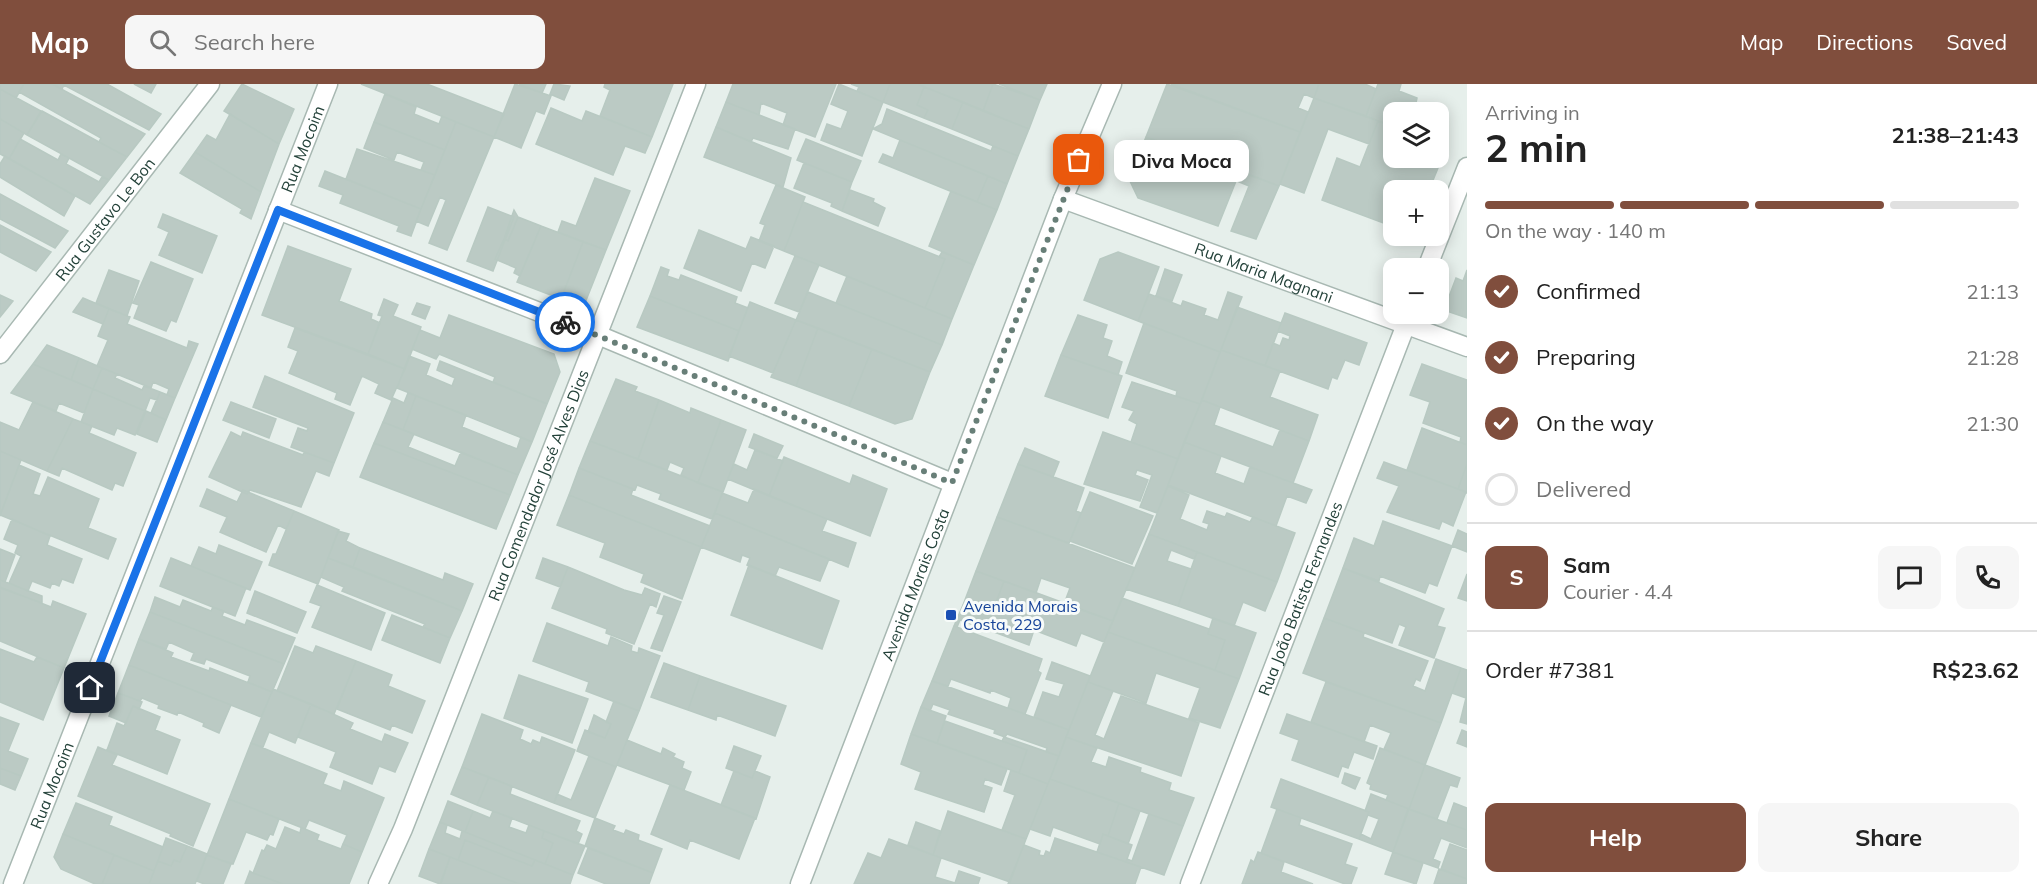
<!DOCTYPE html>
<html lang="en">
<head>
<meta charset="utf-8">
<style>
	:root { --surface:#fff; --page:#f6f6f6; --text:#222; --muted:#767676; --line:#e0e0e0; --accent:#804e3d }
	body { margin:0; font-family:Mulish,sans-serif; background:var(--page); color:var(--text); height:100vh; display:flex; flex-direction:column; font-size:22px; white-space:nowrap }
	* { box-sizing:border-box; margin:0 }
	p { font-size:20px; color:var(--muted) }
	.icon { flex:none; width:33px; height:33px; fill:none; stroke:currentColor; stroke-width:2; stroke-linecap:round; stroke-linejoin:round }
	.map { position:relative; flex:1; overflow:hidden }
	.side { display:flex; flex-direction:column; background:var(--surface); width:570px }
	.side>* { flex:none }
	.fabs { position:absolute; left:1383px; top:18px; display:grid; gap:12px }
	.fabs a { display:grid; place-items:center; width:66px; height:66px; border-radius:12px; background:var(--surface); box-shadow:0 3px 15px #0003; font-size:30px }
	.pin { position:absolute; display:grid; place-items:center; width:51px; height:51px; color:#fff; margin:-26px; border-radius:12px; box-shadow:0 3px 9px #0006 }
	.courier { position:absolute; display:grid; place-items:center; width:60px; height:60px; margin:-30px; border:4px solid #1a73e8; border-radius:50%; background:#fff; color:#222; box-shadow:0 2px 8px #0007 }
	.bubble { position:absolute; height:42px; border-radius:12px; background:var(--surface); box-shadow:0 3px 15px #0003; font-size:20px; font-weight:700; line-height:42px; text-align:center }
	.head em { font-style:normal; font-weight:700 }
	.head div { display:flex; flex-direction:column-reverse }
	.head { display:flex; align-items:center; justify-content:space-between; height:102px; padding:0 18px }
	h1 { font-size:39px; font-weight:700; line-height:45px }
	.bar { display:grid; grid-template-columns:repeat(4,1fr); gap:9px 6px; align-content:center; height:72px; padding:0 18px }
	.bar i { height:8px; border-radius:4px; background:var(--line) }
	.bar .selected { background:var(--accent) }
	.bar p { grid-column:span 4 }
	.line { display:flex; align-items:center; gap:15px; padding:0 18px; border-top:2px solid var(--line) }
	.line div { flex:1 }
	.round { display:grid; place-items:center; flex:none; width:63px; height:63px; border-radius:12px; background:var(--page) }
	ol { padding:0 18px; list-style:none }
	li { display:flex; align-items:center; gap:18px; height:66px }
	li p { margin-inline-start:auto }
	li .icon { padding:6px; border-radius:50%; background:var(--accent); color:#fff; stroke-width:4 }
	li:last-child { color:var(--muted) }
	li i { width:33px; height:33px; border:3px solid var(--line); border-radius:50% }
	.primary-button { display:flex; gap:12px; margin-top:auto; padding:12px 18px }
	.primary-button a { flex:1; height:69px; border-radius:12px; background:var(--accent); color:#fff; font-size:24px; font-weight:700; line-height:69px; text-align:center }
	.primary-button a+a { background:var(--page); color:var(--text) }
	header { display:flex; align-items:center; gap:36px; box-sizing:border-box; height:84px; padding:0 30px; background:var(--accent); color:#fff }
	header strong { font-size:28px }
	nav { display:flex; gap:33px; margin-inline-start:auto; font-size:21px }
	.search { width:420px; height:54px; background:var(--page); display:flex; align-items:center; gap:15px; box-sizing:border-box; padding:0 21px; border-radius:12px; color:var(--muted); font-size:22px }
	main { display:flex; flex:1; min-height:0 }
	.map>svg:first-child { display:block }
</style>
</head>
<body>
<header>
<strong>Map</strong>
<div class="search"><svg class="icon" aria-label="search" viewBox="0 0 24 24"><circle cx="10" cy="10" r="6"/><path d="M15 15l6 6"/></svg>Search here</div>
<nav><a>Map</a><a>Directions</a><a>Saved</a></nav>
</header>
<main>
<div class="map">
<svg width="1467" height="800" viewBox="0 0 1467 800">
	<rect width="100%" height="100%" fill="#e6efeb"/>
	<path fill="#bbcac4" stroke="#b8c9c2" stroke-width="1.5" d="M0 0H24L16 14 0 5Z
		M24 0H52L145 50 127 73 99 58 101 54 19 8Z
		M52 0H107L161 30 149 46 64 1 62 5Z
		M134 0H156L151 9Z
		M242 0 294 25 279 60 224 27Z
		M361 0H427L504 30 494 53Z
		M515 0 551 12 544 30 536 27 521 64 494 53Z
		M519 0H546L542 9Z
		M554 0 570 2 564 16 550 10Z
		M605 0H673L652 53 600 32 610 6 604 3Z
		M733 0H836L815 53 783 41 787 29 761 19 759 31 726 18Z
		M839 0 883 18 862 72 821 56 827 40 841 45 848 27 831 20Z
		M851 0H890L883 18 857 7 859 3Z
		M890 0H918L924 3 917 21 928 26 924 34 883 18Z
		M918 0H993L983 27Z
		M993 0 1040 16 1029 45 983 27Z
		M999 0H1047L1040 16Z
		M1167 0 1300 48 1279 102 1146 53Z
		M1171 0H1319L1314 14 1304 10 1298 24 1308 28 1300 48Z
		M1319 0H1365L1376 5 1366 32 1314 14Z
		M1378 0H1401L1399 7 1417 14 1416 19 1435 26 1434 28H1394V43L1366 32Z
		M924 3 963 18 952 45 924 34 928 26 917 21Z
		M0 5 41 27 27 51 0 35Z
		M385 10 416 23 414 30 439 40 442 32 456 38 445 66 374 38Z
		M1314 14 1378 37 1369 60 1328 45 1304 109 1280 100Z
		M726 18 795 45 788 65 753 54 751 58 716 43Z
		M963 18 1029 45 1018 72 952 45Z
		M551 24 582 37 586 27 652 53 645 69 625 62 613 91 536 60Z
		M887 25 991 67 993 62 1018 72 1007 100 873 45 882 40Z
		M42 27 99 58 127 73 109 96 27 51Z
		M230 30 279 60 261 108 195 68 207 51 216 56Z
		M0 35 24 49 9 75 0 70Z
		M1378 37 1394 43V74H1438V59L1447 62 1429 106H1394V143L1322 116 1337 74 1360 83Z
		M374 38 445 66 435 91 421 86 424 78 397 68 394 76 364 64Z
		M456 38 494 53 447 166 429 159 446 116 440 113 428 142 416 137Z
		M716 43 791 74 783 103 704 73Z
		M1146 53 1197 71 1194 78 1230 91 1232 85 1240 87 1218 142 1138 114 1129 95Z
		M20 55 58 76 61 70 69 74 66 80 99 98 102 93 109 96 90 120 9 75Z
		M806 55 861 77 852 98 797 76Z
		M900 56 988 92 977 118 879 78 883 70 893 74Z
		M357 65 435 91 421 125 346 95Z
		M195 68 261 108 251 135 240 129 242 125 180 89Z
		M5 72 75 112 64 132 0 93V80Z
		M804 79 852 98 842 127 831 122 832 119 794 104Z
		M325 87 421 125 411 152 397 147 399 142 340 119 343 111 319 102Z
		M1240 87 1279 102 1256 155 1231 147 1249 102 1237 97Z
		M988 92 1007 100 997 126 977 118Z
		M595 94 630 107 606 166 558 148 562 137 576 142Z
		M776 101 805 113 784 167 759 157 765 141 760 139Z
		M850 106 874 115 873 118 885 124 878 142 842 127Z
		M951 107 997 126 974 181 929 162Z
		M0 110 42 133 68 147 55 164 42 157 0 135Z
		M803 118 945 175 925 224 784 167Z
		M488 123 514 133 493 187 467 177Z
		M514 126 518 133 508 157 504 155Z
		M163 130 217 152 202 189 159 171 169 148 158 143Z
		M518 133 541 142 520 192 514 189 516 184 495 175 504 155 508 157Z
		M0 141 51 168 36 187 0 168Z
		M541 142 583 158 561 215 517 198Z
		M699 146 746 165 751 153 774 162 765 184 752 179 741 207 684 184Z
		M583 158 606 166 583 224 561 215Z
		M288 162 351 185 339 217 372 230 371 235 380 239 368 270 262 231Z
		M942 168 974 181 952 235 925 224 945 175 939 173Z
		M1118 168 1159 183 1138 237 1084 216 1100 175Z
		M795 172 819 181 799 228 775 219Z
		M151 178 193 195 176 238 171 236 166 247 134 234 139 221 133 219Z
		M661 183 669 186 667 192 679 196 681 191 737 213 735 219 748 224 739 247 650 212Z
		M1165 185 1182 191 1172 217 1156 212Z
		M109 186 139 197 127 232 96 219Z
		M1467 186V234L1444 226 1456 194 1463 197Z
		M847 192 952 235 942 261 836 219Z
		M808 208 942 261 930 288 796 236Z
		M1228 208 1242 213 1220 268 1138 237 1149 210 1181 222 1183 217 1206 225 1204 231 1218 236Z
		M0 211 13 217 0 233Z
		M650 212 739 247 728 277 637 243Z
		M83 214 109 225 103 240 73 228Z
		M384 215 398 221 393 232 421 243 405 285 368 270 382 232 378 231Z
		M750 218 796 236 773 289 729 272Z
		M417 219 430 223 425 235 412 230Z
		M1237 223 1281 239 1265 282 1221 266Z
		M109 225 130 233 127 240 187 264 189 257 198 260 175 314 167 311 169 305 153 298 151 304 97 282 108 256 98 252Z
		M1285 229 1367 259 1359 281 1345 276 1337 295 1332 293 1328 305 1265 282 1273 259 1280 262 1283 254 1289 256 1290 252 1278 247Z
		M449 231 554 270 560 288 547 320 493 298 495 293 439 270 436 275 412 265 420 246 440 254Z
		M1078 231 1107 241 1103 254 1112 257 1107 272 1122 278 1118 291 1061 271Z
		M796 236 818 244 796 302 771 293Z
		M1144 239 1220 268 1200 320 1176 312 1177 307 1126 289Z
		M295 244 405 285 391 316 375 309 379 300 362 292 350 321 335 315 337 309 289 289 298 267 288 263Z
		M818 244 872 265 849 322 796 302Z
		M47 261 79 274 71 296 33 280Z
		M872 265 930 288 912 335 895 340 849 322Z
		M1221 266 1280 287 1270 313 1318 331 1309 357 1202 316Z
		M1061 271 1122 292 1108 334 1045 312Z
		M409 272 430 280 426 291 452 302 455 294 437 286 440 277 547 320 532 358 397 304Z
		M79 274 102 284 93 305 71 296Z
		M33 280 93 305 84 329 59 319 56 327 11 309Z
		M1422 280 1467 296V361L1460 358 1461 353 1423 339 1430 318 1410 311Z
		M102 284 117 290 115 294 142 306 144 302 160 308 157 316 150 314 145 327 93 305Z
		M265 292 354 329 334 379 291 363 298 344 307 347 308 344 253 323Z
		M616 295 637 303 635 307 659 316 638 375 590 357Z
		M1132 298 1200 320 1178 375 1131 358 1137 340 1129 336 1134 327 1122 323Z
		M93 305 145 327 135 351 117 344 114 351 81 338Z
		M160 308 175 314 166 336 151 329Z
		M408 309 416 312 403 346 383 338 393 314 404 319Z
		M416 312 466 331 462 343 517 365 521 353 532 358 518 391 403 346Z
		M659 316 690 329 691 324 721 336 698 399 681 391 684 384 670 378 667 386 638 375Z
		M1202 316 1220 323 1214 341 1273 363 1280 346 1309 357 1293 399 1184 358Z
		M33 318 73 335 47 387 0 367V338L19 346Z
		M231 318 276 335 269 354 223 336Z
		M146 327 166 336 157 358 137 350Z
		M73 335 92 342 89 349 136 369 123 402 115 399 112 406 62 384 59 392 47 387Z
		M721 336 746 346 723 408 698 399Z
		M383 338 414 350 408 363 455 382 461 368 518 391 510 411 374 359Z
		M1422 344 1467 361V380L1458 405 1407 386Z
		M231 348 241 353 243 348 303 371 304 368 334 379 329 392 316 387 301 423 250 406 247 410 209 393Z
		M1103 348 1178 375 1157 429 1140 423 1152 391 1137 386 1135 391 1148 396 1140 417 1084 400Z
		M754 350 783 362 777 374 749 363Z
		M590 357 723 408 712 435 659 415 661 410 637 401 635 406 579 384Z
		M1184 358 1221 372 1215 389 1244 400 1250 383 1312 406 1306 419 1287 412 1276 442 1168 401Z
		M374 359 510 411 496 445 360 393Z
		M1025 364 1059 378 1053 393 1018 380Z
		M755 366 783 377 769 412 728 395 734 380 747 386Z
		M0 367 21 376 0 432Z
		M784 373 850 400 853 391 887 405 870 452 769 412Z
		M1384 378 1466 408 1453 442 1442 437 1439 445 1387 428 1399 402 1377 394Z
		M1018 380 1084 404 1076 427 1081 429 1069 459 997 433Z
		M1467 380V409L1458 405Z
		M19 381 40 390 33 410 40 412 48 393 99 415 88 444 116 455 108 475 0 431Z
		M579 384 633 405 631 411 710 442 701 463 569 411Z
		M1168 402 1189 411 1180 435 1207 446 1209 440 1203 438 1207 427 1225 433 1227 429 1250 438 1253 433 1295 449 1277 498 1149 450Z
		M207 405 237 418 243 406 294 427 286 445 278 441 266 468 220 448 227 433 200 422Z
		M754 405 827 435 822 447 856 459 848 483 715 429 722 409 748 419Z
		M1090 408 1153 432 1132 480 1070 457Z
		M569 411 701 463 682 515 641 498 644 490 600 473 605 459 557 441Z
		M294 427 339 446 318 500 269 481 273 470H276Z
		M715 429 829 475 820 497 779 483 775 492 747 481 750 474 742 471 740 478 701 463Z
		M997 433 1135 484 1113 537 1064 520 1070 504 1041 494 1036 509 976 487Z
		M12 435 50 452 47 461 82 475 73 499 62 495 59 502 52 499 50 504 32 497 28 507 9 499 21 472 15 469 18 461 4 455Z
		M1383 437 1452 462 1437 502 1429 499 1425 509 1380 492 1379 497 1343 484 1354 454 1374 462Z
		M1458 446 1467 450V468L1452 462Z
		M338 447 349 450 346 457 360 464 353 483 328 474Z
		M1149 450 1197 468 1194 475 1171 466 1167 477 1191 485 1178 522 1126 505Z
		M219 461 262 478 250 506 191 482 199 463 216 470Z
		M360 464 443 496 445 489 473 500 462 527 353 483Z
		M0 465 15 471 5 498 0 496Z
		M1197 468 1277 498 1265 527 1243 518 1234 542 1178 522Z
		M171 474 246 504 235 532 160 502Z
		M328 474 462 527 450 554 423 543 425 540 342 507 344 503 321 493Z
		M543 474 568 483 560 503 536 494Z
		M749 481 839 517 822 565 731 531Z
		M568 483 624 506 642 511 645 504 660 510 656 523 650 520 634 560 606 549 607 545 552 524Z
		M1343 484 1444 525 1437 542 1445 544 1434 574 1399 561 1406 543 1399 540 1392 559 1324 534Z
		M976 487 1004 497 991 532 963 521Z
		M1467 490V517L1458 514Z
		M0 496 42 512V519L0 504Z
		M1004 497 1113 537 1104 558 1081 549 1076 562 1034 546 1029 561 986 545Z
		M317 501 385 529 371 566 312 543 321 522 310 518Z
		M0 503 51 523 53 517 86 530 64 584 0 557Z
		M255 507 306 528 297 549 247 529Z
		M664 512 681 518 662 567 651 564 664 531 657 529Z
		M155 513 180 523 183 516 211 527 213 523 224 527 222 532 245 541 247 536 295 554 284 580 150 528Z
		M1122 514 1209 545 1208 550 1225 556 1215 586 1108 548Z
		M963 521 991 532 986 545 960 536 957 543 954 542Z
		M150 528 284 580 272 608 248 598 250 592 206 575 204 580 191 576 194 569 169 558 166 565 139 555Z
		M392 531 450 554 440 579 382 556Z
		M1213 534 1256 549 1239 595 1215 586 1225 556 1208 550Z
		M1324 534 1364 549 1363 553 1428 577 1420 597 1416 595 1413 602 1425 607 1436 575 1461 584 1441 639 1303 589Z
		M547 539 608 562 611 553 632 562 631 567 638 569 639 564 660 572 639 627 586 607 589 598 533 577Z
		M954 542 1042 575 1038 587 1041 589 1025 630 1008 624 1011 614 991 606 990 609 951 595 948 602 932 597Z
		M1108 548 1239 595 1220 644 1189 634 1200 604 1156 589 1146 619 1088 598Z
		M139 555 173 569 171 573 209 587 210 584 272 608 261 633 129 581Z
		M295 562 313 569 316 562 356 577 334 630 277 607Z
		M0 565 34 578 37 573 64 584 43 636 0 618Z
		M356 577 392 591 388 602 425 617 412 649 392 641 390 646 337 625Z
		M1052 578 1090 592 1069 646 1034 633 1043 608 1059 613 1064 600 1046 595Z
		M664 579 700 592 688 626 651 613Z
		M129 581 231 621 219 649 203 642 204 639 178 628 177 631 158 624 159 621 142 614 140 617 118 609Z
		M1461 584 1467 586V640L1460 638 1466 614 1452 609Z
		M519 591 588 615 572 659 504 634Z
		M700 592 786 622 775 652 717 631 716 636 688 626Z
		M932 597 1069 646 1059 672 1046 668 1047 664 1007 650 1005 653 994 649 995 646 948 630 950 626 933 620 930 627 921 623Z
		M1088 598 1113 607 1095 651 1104 655 1121 612 1199 639 1181 692 1066 653Z
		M1326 598 1441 639 1425 681 1384 665 1391 649 1370 641 1364 658 1311 638Z
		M273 605 311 620 295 659 269 648 263 663 251 659Z
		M118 609 142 618 139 625 133 622 126 639 109 632Z
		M614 617 639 627 616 683 577 667 585 646 605 654 611 640 606 638Z
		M311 620 353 639 350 645 382 658 385 650 408 659 395 688 379 682 372 700 330 683 336 668 298 653Z
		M133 622 160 633 155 646 180 656 167 690 107 666 117 639 124 642Z
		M921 623 946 632 937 659 911 650Z
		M482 630 523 646 520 655 531 660 533 656 540 659 542 653 575 666 554 719 462 683Z
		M1287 630 1377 662 1373 675 1354 668 1348 684 1342 682 1338 693 1292 676 1299 656 1280 649Z
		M594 631 611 640 605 654 588 648Z
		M0 633 19 640 8 667 28 675 21 692 0 684Z
		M945 637 1027 666 1019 689 937 659Z
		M1462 646 1467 648V663L1457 659Z
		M911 650 1007 685 1001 701 985 695 983 701 992 704 984 728 915 705 921 688 901 680Z
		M1004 653 1059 672 1048 700 1019 689 1027 666 1002 657Z
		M1066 653 1097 664 1091 678 1106 683 1109 673 1141 684 1140 688 1171 699 1169 706 1194 714 1183 742 1050 695Z
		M627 656 661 670 663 664 675 670 673 673 684 678 682 684 691 688 684 706 617 681Z
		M251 659 327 690 323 700 341 707 344 697 384 714 362 768 343 760 347 751 309 736 305 745 229 715Z
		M734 662 761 672 752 694 726 684Z
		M98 663 117 671 112 681 210 720 193 762 170 752 171 750 78 712Z
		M1380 664 1425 681 1409 725 1386 716 1388 711 1370 705 1371 701 1367 699Z
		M589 672 616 683 595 734 554 719 557 710 571 716Z
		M1425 681 1460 694 1457 703 1450 701 1437 735 1409 725Z
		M462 683 489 693 477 721 451 710Z
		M0 684 21 692 15 706 0 700Z
		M1011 686 1048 700 1026 755 1002 746 1015 711 1004 707Z
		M734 687 752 694 755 687 770 693 756 735 721 721Z
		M1345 689 1360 694 1355 705 1342 699Z
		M489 693 512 702 510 710 580 737 576 747 582 750 578 760 477 721Z
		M1050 695 1119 719 1108 752 1103 750 1100 760 1053 743 1050 752 1030 745Z
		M1281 695 1369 728 1359 755 1271 723Z
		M670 701 755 734 739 775 690 756 687 765 651 750Z
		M1371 710 1409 725 1393 768 1359 755 1361 750 1371 755 1379 735 1368 731 1369 728 1365 727Z
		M229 715 279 735 273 751 270 750 267 756 246 748 233 780 207 771Z
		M448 717 473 727 465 748 440 738Z
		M76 719 112 733 109 741 163 763 154 787 63 750Z
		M1119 719 1140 727 1128 760 1108 752Z
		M1454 719 1467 724V746L1447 739Z
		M1277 725 1301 734 1299 741 1352 760 1345 780 1357 784 1351 800H1345L1261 769Z
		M1408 725 1467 746V764L1441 754 1433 775 1440 778 1438 784 1393 768Z
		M473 727 490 734 493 727 512 734 509 743 526 749 529 741 544 747 542 754 553 759 545 780 465 748Z
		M948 727 1026 755 1010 798 933 771Z
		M1149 730 1183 742 1164 791 1126 778 1127 775 1132 777Z
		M595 734 615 742 613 746 624 750 626 746 639 751 638 756 662 765 653 789 585 762Z
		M440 738 447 741 445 749 460 755 462 747 465 748 535 776 532 782 465 756 458 776 429 765Z
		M916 738 940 747 933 771 908 761Z
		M285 743 300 749 301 744 305 745 319 751 317 756 341 765 343 760 362 768 349 800H283L253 789 262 766 264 767 267 761 276 765Z
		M544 747 585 762 573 791 545 780 553 759 542 754Z
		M63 750 114 771 102 800H95L61 785 54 773Z
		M1103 750 1132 761 1126 778 1097 768Z
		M166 754 187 762 180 778 174 776 171 782 158 777Z
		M1055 754 1141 783 1135 800H1008L1024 761 1040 767 1039 771 1044 772 1046 767 1050 769Z
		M889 755 941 774 935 793 955 799 959 787 980 794 978 800H854L868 769 881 774Z
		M465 756 532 782 535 776 573 791 570 800H519L458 776Z
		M1450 760 1467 766V795L1441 785Z
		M187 762 207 770 195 800H149L158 777 171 782 174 776 180 778Z
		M588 764 653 789 649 800H606L578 789Z
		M429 765 450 773 440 800 419 792Z
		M1258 768 1284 778 1281 788 1313 800H1242L1251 776 1254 778Z
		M1393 768 1423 779 1416 800 1385 790Z
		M114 771 154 787 149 800H102Z
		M207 771 231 780 223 800H204L197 797Z
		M450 773 458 776 519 800H441Z
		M1439 785 1467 795V800H1434Z
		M250 787 253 789 283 800H245Z"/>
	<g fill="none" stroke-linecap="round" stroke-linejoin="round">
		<defs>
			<g id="minor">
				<path id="s1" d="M1063 115 1467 263"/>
				<path d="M278 126 598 251 952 399"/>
				<path d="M1427 184 1467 83"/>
				<path id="s2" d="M0 270 210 0"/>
				<path id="s3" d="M13 800 328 0"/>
				<path id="s4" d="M378 800 403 745 696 0"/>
				<path id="s5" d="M1190 800 1410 230"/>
			</g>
			<g id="tertiary">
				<path id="s6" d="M800 800 1063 115 1112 0"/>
			</g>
		</defs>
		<use href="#minor" stroke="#a8b8b2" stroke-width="21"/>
		<use href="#tertiary" stroke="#a8b8b2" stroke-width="21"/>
		<use href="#minor" stroke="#fff" stroke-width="18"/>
		<use href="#tertiary" stroke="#fff" stroke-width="18"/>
	</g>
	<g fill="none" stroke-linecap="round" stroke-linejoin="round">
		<path stroke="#687f78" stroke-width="6" stroke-dasharray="0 10.8" d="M565 238 952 399 1079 76"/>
		<path stroke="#1a73e8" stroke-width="8" d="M90 604 278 126 565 238"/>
	</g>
	<rect fill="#1a4fb4" stroke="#f7fbf9" stroke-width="2" x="945" y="525" width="12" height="12" rx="3"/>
	<g text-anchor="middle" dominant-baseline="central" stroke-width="6" stroke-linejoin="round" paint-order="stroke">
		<g font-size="16" fill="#24423a" stroke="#f7fbf9">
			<text stroke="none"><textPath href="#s3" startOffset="790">Rua Mocoim</textPath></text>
			<text stroke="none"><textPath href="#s2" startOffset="171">Rua Gustavo Le Bon</textPath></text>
			<text stroke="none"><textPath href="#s1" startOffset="214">Rua Maria Magnani</textPath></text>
			<text stroke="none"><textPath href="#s4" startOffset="430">Rua Comendador José Alves Dias</textPath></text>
			<text stroke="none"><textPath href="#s6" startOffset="321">Avenida Morais Costa</textPath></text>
			<text stroke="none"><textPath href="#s5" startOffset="306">Rua João Batista Fernandes</textPath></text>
			<text stroke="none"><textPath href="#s3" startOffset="106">Rua Mocoim</textPath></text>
		</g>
		<g font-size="16" fill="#164399" stroke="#f7fbf9" text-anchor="start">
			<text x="963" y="522">Avenida Morais<tspan x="963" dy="18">Costa, 229</tspan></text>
		</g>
	</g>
</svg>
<div class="fabs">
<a><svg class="icon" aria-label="layers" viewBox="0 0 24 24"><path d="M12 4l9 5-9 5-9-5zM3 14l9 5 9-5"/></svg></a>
<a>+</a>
<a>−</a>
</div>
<div class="pin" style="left:1079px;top:76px;background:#ea580c"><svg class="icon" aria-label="bag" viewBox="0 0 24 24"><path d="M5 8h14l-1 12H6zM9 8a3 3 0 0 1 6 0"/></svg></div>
<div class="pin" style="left:90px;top:604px;background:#1f2937"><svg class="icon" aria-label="home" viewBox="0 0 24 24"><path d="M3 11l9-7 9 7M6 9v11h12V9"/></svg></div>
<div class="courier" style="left:565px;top:238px"><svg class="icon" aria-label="bike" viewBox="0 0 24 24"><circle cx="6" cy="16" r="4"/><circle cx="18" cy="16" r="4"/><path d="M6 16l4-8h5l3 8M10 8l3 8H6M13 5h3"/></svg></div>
<div class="bubble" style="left:1114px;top:56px;width:135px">Diva Moca</div>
</div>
<section class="side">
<div class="head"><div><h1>2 min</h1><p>Arriving in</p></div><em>21:38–21:43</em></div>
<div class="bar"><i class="selected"></i><i class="selected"></i><i class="selected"></i><i></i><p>On the way · 140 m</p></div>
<ol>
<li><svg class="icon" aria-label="check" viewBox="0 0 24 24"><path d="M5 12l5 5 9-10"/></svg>Confirmed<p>21:13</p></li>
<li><svg class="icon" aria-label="check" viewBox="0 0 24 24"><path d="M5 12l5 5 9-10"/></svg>Preparing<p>21:28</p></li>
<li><svg class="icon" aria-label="check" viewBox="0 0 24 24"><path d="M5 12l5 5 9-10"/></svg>On the way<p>21:30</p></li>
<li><i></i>Delivered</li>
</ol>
<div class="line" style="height:108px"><b class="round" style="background:var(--accent);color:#fff">S</b><div><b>Sam</b><p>Courier · 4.4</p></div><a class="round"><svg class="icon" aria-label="chat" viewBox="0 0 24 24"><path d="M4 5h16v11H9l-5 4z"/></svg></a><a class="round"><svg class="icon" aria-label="phone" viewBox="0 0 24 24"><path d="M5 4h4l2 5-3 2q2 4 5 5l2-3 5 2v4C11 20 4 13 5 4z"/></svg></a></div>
<div class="line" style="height:78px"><div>Order #7381</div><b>R$23.62</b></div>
<div class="primary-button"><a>Help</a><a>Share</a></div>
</section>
</main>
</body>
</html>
